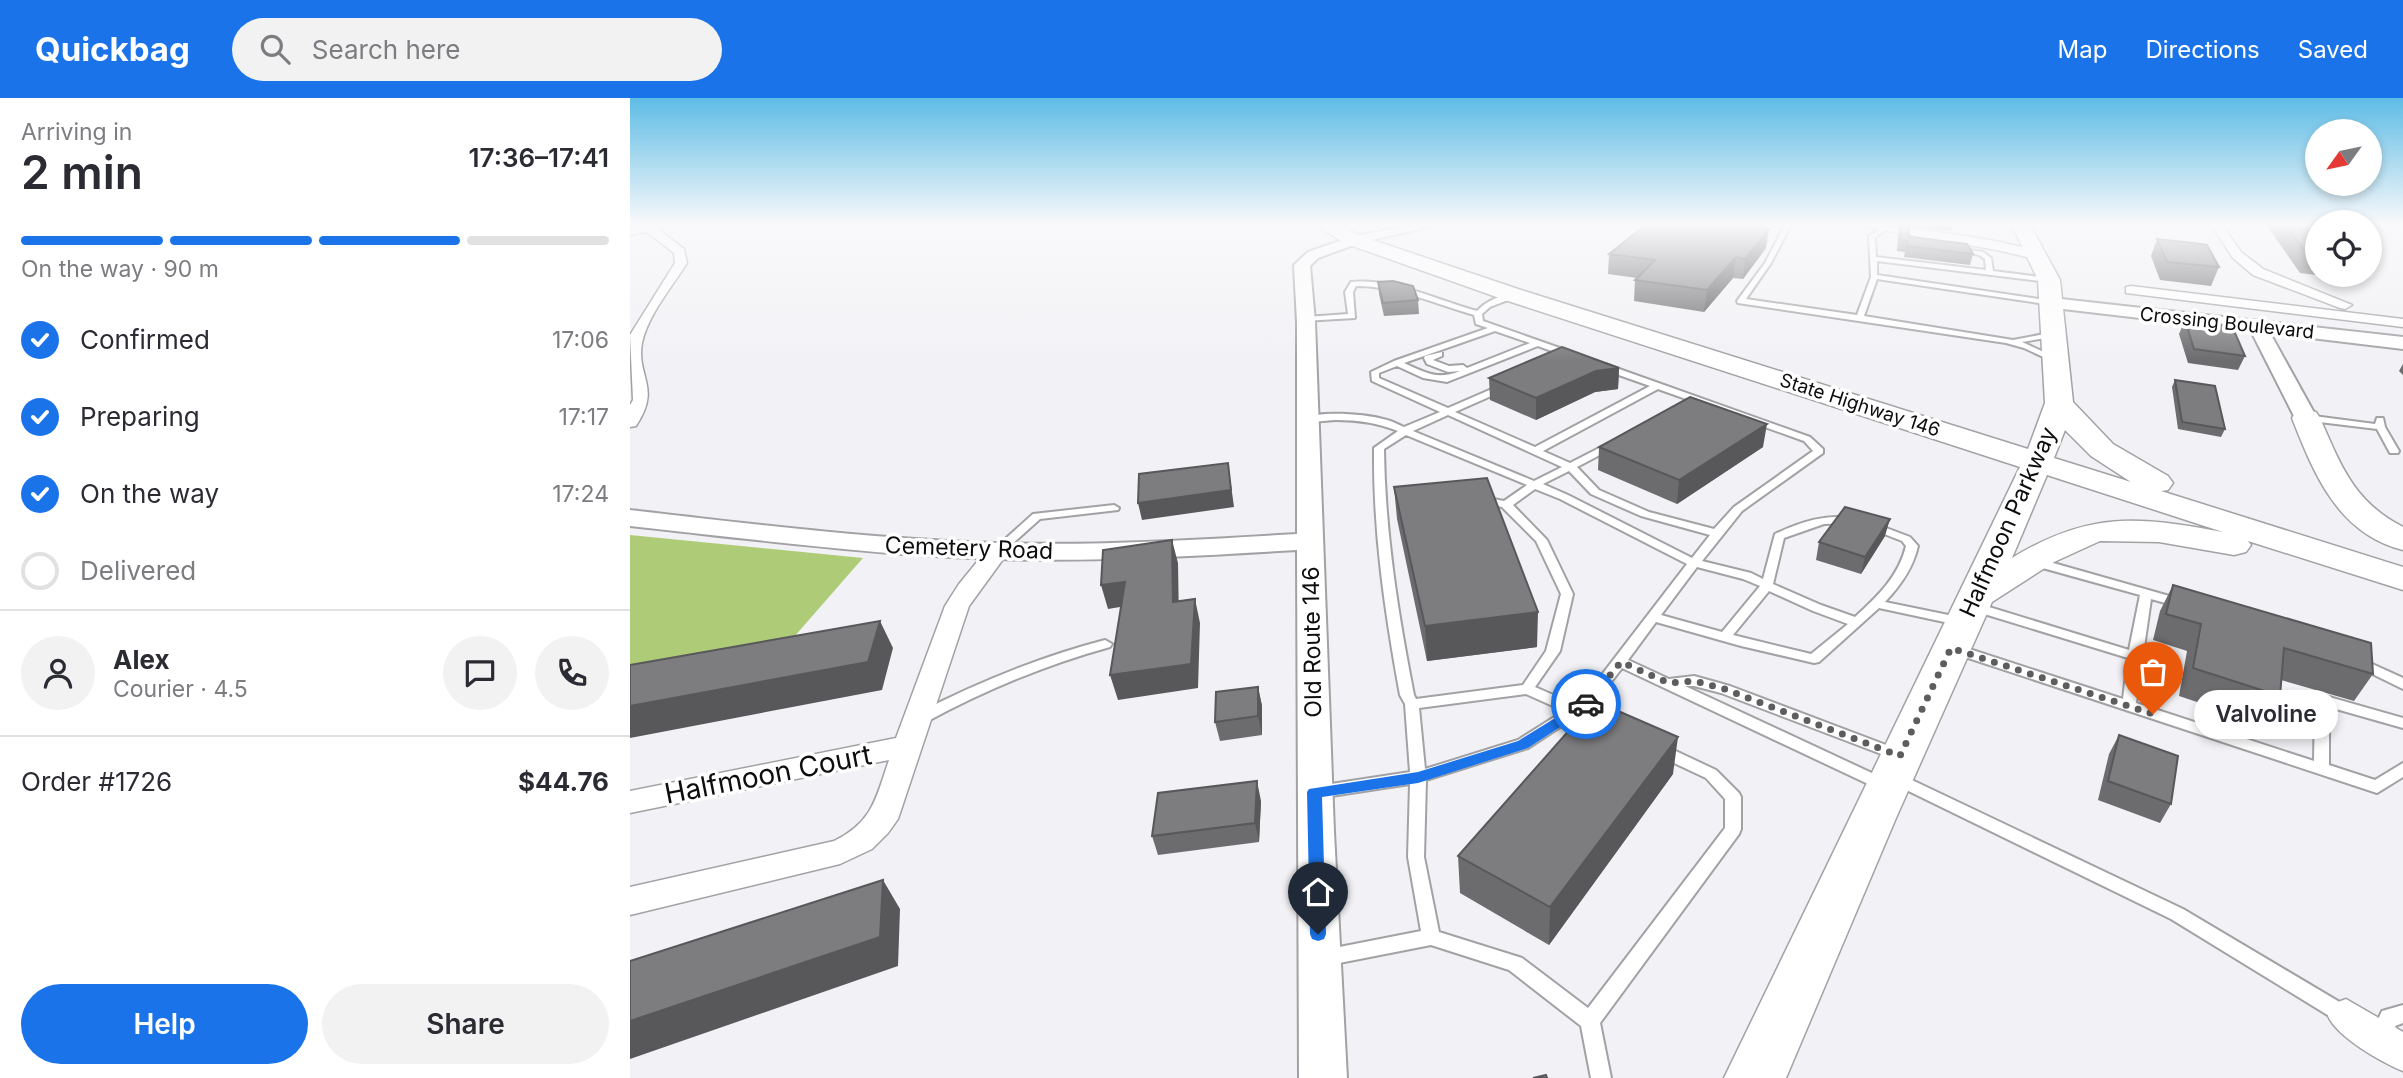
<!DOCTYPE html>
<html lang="en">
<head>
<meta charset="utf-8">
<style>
	:root { --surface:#fff; --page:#f2f2f3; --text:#2b2b33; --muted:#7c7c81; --line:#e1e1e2; --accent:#1a73e8 }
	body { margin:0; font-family:Inter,sans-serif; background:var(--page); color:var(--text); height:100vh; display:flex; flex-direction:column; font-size:26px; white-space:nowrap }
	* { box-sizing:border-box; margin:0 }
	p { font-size:23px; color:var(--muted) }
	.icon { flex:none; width:38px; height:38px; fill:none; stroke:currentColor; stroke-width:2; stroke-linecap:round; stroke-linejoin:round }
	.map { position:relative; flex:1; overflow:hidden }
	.sheet { display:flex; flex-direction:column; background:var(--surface); width:630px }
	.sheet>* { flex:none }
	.needle { width:46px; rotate:237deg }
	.tools { position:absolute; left:1675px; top:21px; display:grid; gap:14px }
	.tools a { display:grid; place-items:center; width:77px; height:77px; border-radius:50%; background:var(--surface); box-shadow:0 4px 10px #0003; font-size:35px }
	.pin { position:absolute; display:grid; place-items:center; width:60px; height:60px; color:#fff; margin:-72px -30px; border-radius:50% 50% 50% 0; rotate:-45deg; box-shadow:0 0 7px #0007 }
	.pin .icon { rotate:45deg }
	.courier { position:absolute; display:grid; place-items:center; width:70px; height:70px; margin:-35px; border:5px solid #1a73e8; border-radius:50%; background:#fff; color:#222; box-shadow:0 2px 9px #0007 }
	.bubble { position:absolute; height:49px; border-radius:24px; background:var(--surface); box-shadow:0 4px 10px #0003; font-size:23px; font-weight:600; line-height:49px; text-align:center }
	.summary em { font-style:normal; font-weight:600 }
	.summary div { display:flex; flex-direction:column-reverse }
	.summary { display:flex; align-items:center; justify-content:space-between; height:119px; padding:0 21px }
	h1 { font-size:46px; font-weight:600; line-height:52px }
	.bar { display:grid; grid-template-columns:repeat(4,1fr); gap:10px 7px; align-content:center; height:84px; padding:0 21px }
	.bar i { height:9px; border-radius:5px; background:var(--line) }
	.bar .current { background:var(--accent) }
	.bar p { grid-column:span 4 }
	.line { display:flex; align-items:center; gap:18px; padding:0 21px; border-top:2px solid var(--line) }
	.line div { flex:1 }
	.round { display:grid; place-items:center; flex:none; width:74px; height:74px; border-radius:37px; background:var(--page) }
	ol { padding:0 21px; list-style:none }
	li { display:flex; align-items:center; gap:21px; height:77px }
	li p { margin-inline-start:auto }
	li .icon { padding:7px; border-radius:50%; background:var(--accent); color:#fff; stroke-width:4 }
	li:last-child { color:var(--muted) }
	li i { width:38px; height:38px; border:4px solid var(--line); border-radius:50% }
	.button { display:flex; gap:14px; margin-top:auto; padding:14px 21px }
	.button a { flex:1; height:80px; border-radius:42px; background:var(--accent); color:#fff; font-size:28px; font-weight:600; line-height:80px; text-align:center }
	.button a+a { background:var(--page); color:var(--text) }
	header { display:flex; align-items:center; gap:42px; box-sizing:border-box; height:98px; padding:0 35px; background:var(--accent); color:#fff }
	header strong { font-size:33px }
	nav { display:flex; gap:38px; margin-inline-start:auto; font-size:24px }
	.search { width:490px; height:63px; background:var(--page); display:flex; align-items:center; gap:18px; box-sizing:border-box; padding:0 24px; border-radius:38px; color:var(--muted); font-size:26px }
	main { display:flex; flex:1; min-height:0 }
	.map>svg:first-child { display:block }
</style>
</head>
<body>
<header>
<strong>Quickbag</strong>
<div class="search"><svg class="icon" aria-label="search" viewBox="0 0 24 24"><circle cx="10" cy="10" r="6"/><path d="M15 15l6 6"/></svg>Search here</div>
<nav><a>Map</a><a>Directions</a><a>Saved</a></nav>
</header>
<main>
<section class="sheet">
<div class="summary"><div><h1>2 min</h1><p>Arriving in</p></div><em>17:36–17:41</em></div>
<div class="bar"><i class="current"></i><i class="current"></i><i class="current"></i><i></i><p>On the way · 90 m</p></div>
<ol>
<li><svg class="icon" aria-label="check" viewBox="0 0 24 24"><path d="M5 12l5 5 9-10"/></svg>Confirmed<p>17:06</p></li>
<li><svg class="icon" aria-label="check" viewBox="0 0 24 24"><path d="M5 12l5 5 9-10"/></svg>Preparing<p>17:17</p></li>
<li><svg class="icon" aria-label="check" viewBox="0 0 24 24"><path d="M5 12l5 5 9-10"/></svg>On the way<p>17:24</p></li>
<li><i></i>Delivered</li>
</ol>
<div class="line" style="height:126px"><a class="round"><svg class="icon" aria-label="person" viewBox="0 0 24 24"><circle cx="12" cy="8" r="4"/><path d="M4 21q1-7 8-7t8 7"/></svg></a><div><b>Alex</b><p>Courier · 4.5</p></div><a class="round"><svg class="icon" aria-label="chat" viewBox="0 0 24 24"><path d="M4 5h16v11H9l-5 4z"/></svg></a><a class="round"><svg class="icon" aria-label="phone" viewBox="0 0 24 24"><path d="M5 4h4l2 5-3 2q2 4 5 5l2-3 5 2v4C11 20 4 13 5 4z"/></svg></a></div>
<div class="line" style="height:91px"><div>Order #1726</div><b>$44.76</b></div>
<div class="button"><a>Help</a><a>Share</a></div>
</section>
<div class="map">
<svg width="1773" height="980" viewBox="0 0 1773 980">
	<rect width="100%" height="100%" fill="#f2f2f6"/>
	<path fill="#aecc78" d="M0 437 233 460 143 563 0 587Z"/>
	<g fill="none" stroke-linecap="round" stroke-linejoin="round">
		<defs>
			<path id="service" d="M1156 125H1162L1141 165 1116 201 1227 217 1241 179 1239 138 1252 130 1254 133 1245 139 1246 159 1356 172 1355 161 1349 157 1323 152 1326 150 1353 154 1361 160 1363 173 1419 180 1423 182 1419 184 1247 163V177L1422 203 1426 205 1422 207 1247 181 1234 218 1383 242 1425 234H1428V238L1392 244 1429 261 1422 263 1394 250 1376 245 1108 205 1107 203 1135 165Z
				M721 184C765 180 806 202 847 213 856 203 872 196 886 195V199L860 209 852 216 853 223 944 255V259H938L908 248 817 284 793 280 767 268 749 275V280L818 310 871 287H877V291L825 314 905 349 1020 288 972 271V267L975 266 1180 339 1193 351V355L1112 413 1072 463 1121 475 1133 481 1145 436C1171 424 1197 415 1226 421L1228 423 1226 425 1194 426 1154 440 1143 486 1191 507 1225 519C1247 499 1269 478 1276 448L1272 443 1239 430 1237 428 1239 426 1243 425 1280 439 1288 448C1283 470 1271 487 1255 504L1333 520 1339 524 1333 528 1249 510 1189 564 1184 565 1111 548 1026 524 998 562 1039 581 1064 578 1100 588 1272 653 1275 657 1272 661 1267 662 1091 595 1064 588H1055L1259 683 1261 687 1259 691 1253 693 992 570 964 606 956 612 957 614 955 617 947 618 898 650 796 682 794 759 809 834 892 860 958 910 1095 730V701L1076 680 1025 656 1022 652 1025 648 1030 647 1035 648 1086 672 1109 695 1111 699V731L1109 736 970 925 981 980H961L951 928 879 872 801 847 694 868 687 866 685 860 687 854 694 852 791 833 778 759 780 686 688 700 682 698 680 694 682 690 688 688 780 674 775 606 770 597C755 515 743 434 744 350L768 333C748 325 728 322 706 322 696 322 682 326 673 321 688 312 736 316 753 321 760 322 767 326 774 329L810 314 742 283 741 274 764 263 858 230 846 226 844 217C805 206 768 188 726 188L723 194 725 220 673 223 672 221 676 219 718 216 715 194ZM865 233 900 245 837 270 833 267 819 268 803 262 812 258V254L795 258 794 260 797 266 818 274 830 273C807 282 796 275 774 265ZM1028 291 1174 343 1183 353 1104 409 1084 431 1019 414 969 392 947 369 985 349V345H979L940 365 913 353ZM818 317 932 369 904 383 783 333ZM776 337 897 387 874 403 853 399 848 402 849 404 872 409 906 443 931 496 916 553 893 587 786 601 784 597C768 515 755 435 754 351ZM939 373 961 396 1011 418 1080 437 1062 460 938 397 913 386ZM905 391 930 401 1057 466 954 600 944 606 905 589 930 553 943 496 917 442 883 407ZM1067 469 1113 481 1130 488 1092 534 1031 517ZM1139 493 1183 513 1218 526 1181 556 1103 537ZM896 596 934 613 888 642 795 671 789 610Z
				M1676 317 1745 326 1747 320H1753L1755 329 1769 353 1768 355H1760L1747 331 1673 322V318Z
				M484 407 489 410 488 412 410 421 372 455 368 456 362 453 403 416Z
				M1402 459 1557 503 1559 506 1557 509 1553 510 1521 501 1506 605 1684 663 1685 602 1687 599 1692 597 1773 620V630L1699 609V667L1745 682 1773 665V679L1747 695 1320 554 1318 551 1320 548H1330L1493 601 1498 560 1338 511 1336 508 1342 504 1346 505 1499 552 1510 497 1398 466 1396 463Z
				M475 542 482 546 480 549C415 567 355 592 296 624H286L284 620 286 616C347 585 409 559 475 542Z
				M1729 560 1773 580V591L1724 567 1722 564Z
				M1265 674 1553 811 1723 912 1726 918 1723 924 1716 927 1709 924 1541 821 1260 684 1257 680 1260 676Z
				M1773 907V925L1765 928 1769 937 1766 944 1759 946 1752 944 1744 930 1752 913Z"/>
			<path id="minor" d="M24 125H47L28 131 54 151 57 165C42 189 18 217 12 245 6 279 32 289 6 328L0 329V307L3 302 0 237 45 165 44 155 17 134 0 137V131Z
				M793 125H818L724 146 718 142 724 138Z
				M1212 125C1244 125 1395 142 1415 158L1409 162 1367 152Z
				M1580 125H1591L1611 154 1633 171 1722 207 1715 211 1710 210 1623 177 1603 160Z
				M1501 188 1773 221V229L1496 195V189Z
				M368 447 376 448 379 453 339 508 268 721 258 735 242 751 210 766 0 817V789L204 743C243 724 246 700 259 662L0 715V693L266 640 315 508 329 486 360 448Z
				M1716 901 1773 934V973C1751 964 1707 939 1698 918L1703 906Z"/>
			<path id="tertiary" d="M724 138 729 139 731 142 729 145 688 160 680 168 685 224 704 734 717 980H669L667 452C566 458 465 464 365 461 242 457 121 441 0 428V412C121 426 242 441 365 445 465 448 566 442 667 436V224L664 167 678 154Z
				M1422 200 1773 239V251L1640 235 1687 320 1684 325H1668L1665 320 1621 233 1416 209 1414 205 1416 201Z"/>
			<path id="primary" d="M681 125H705L731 138 891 192 1398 351 1415 305 1408 182 1381 125H1399L1430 182 1443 304 1483 346 1538 378 1543 385 1538 392 1531 393 1773 469V492L1618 443 1621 447 1616 454 1604 457 1529 444 1470 443 1424 464 1362 504 1266 720 1156 980H1094L1390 369 875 202 717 146ZM1435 332 1461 358 1501 384 1424 360ZM1417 377 1593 434C1508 418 1459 413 1382 460Z
				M1676 312 1686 314 1690 320C1711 368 1724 404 1773 429V452C1708 436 1684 376 1662 320L1666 314Z"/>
		</defs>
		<use href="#service" stroke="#a2a2a5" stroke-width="4"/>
		<use href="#minor" stroke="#a2a2a5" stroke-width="3"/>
		<use href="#tertiary" stroke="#a2a2a5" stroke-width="4"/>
		<use href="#primary" stroke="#a2a2a5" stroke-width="3"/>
		<use href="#service" fill="#fff" fill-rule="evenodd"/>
		<use href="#minor" fill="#fff" fill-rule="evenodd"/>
		<use href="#tertiary" fill="#fff" fill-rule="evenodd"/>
		<use href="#primary" fill="#fff" fill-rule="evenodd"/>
	</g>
	<path fill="#6c6c6e" d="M1269 125H1323L1321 133 1279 128 1278 136 1280 139 1343 156 1340 167 1274 159 1275 154 1267 153 1268 137 1270 127H1269Z
		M1635 125H1687V177H1731L1729 182 1670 175Z
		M1136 130V150L1113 181 1103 180 1074 214 1004 203 1005 182 1007 180 978 176 979 156Z
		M1527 141 1589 169 1581 188 1530 182 1521 158Z
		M748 184 788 202 789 216 754 218 749 196Z
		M1555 222 1615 258 1608 272 1558 265 1549 236Z
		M1773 266V277L1769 273Z
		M989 270 988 291 965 294 906 322 860 302 859 280Z
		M1545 282 1595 331 1591 339 1548 331 1542 289Z
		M969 349H1133L1047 406 968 372Z
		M764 389 907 549 797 563 767 421Z
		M1255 438 1231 476 1186 462 1189 444Z
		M1543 487 1743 576 1724 603 1651 582 1650 598 1633 626 1549 598 1557 553 1523 542 1530 513Z
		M628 589 632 608V637L590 643 585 624Z
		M1489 637 1541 706 1530 725 1468 702 1479 656Z
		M1043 676 919 847 830 795 828 758Z
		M631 703 629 744 528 757 522 738Z"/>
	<path fill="#58585a" d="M1127 125H1140L1121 148 1124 129Z
		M1139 131 1136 150 1113 181 1115 161Z
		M1106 159 1103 180 1074 214 1077 192Z
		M989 270 988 291 965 294 906 322V300L966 273Z
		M1137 326 1133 349 1047 406 1049 382Z
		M598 365 604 409 512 422 508 405Z
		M1260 421 1255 438 1231 476 1235 459Z
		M542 442 548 465 549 527 543 504Z
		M495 484 502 507 478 511 471 487Z
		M565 501 570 525 568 590 488 602 480 577Z
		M908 514 907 549 797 563 795 528Z
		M250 523 263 550 252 592 0 640V608Z
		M628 589 632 608V637L628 618Z
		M1048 639 1043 676 919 847 920 809Z
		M627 683 631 703 629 744 625 725Z
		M253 782 270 811 268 868 0 961V923Z"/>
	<path fill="#7d7d80" stroke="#58585a" stroke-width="2" d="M1018 125H1127L1124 129 1139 131 1115 161 1106 159 1077 192 1005 182 1025 162 979 156Z
		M1654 125H1687V158L1678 157Z
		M1271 127 1280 128 1278 135 1280 139 1337 146 1343 156 1277 148V143L1270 142Z
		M1527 141 1563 145 1577 147 1589 169 1537 164Z
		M763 183 783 188 788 202 753 205 748 184Z
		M1555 222 1602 228 1615 258 1564 251Z
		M932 249 989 270 966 273 906 300 859 280Z
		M1545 282 1585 288 1595 331 1552 324Z
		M1060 299 1137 326 1049 382 969 349Z
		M598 365 601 392 508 405 509 376Z
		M857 380 908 514 795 528 764 389Z
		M1215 409 1260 421 1235 459 1189 444Z
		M542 442 543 504 565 501 561 566 480 577 495 484 471 487 473 452Z
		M1543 487 1741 545 1743 576 1654 550 1650 598 1563 570 1571 526 1536 516Z
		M250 523 238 564 0 608V567Z
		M628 589V618L585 624 586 594Z
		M965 603 1048 639 920 809 828 758Z
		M1489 637 1548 658 1541 706 1478 683Z
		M627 683 625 725 522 738 528 695Z
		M253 782 250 839 0 923V863Z
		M916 977 917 980H903Z"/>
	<linearGradient id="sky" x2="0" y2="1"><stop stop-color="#5ebce5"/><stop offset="0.48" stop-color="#f9f9fb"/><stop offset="1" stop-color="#f9f9fb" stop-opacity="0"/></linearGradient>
	<rect width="1773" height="263" fill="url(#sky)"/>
	<path fill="#1a73e8" d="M956 601 963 606 961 609 898 650 788 685 692 699 696 836 694 841 688 843 682 841 680 836 677 694 679 691 788 674 888 643Z"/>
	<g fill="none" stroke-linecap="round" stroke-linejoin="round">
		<path stroke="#5d5d5f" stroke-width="7" stroke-dasharray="0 12.6" d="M956 606 991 564 1039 585 1064 583 1095 591 1270 658 1321 550 1523 616"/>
	</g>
	<g text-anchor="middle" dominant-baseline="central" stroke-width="7" stroke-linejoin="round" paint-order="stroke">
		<g font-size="19" fill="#0d0d0e" stroke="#fff">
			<text transform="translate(1597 225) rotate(6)">Crossing Boulevard</text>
			<text transform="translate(1230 307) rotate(18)">State Highway 146</text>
		</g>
		<g font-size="23" fill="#0d0d0e" stroke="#fff">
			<text transform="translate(1378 424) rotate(-66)">Halfmoon Parkway</text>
			<text transform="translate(339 450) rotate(2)">Cemetery Road</text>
			<text transform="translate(682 544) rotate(-91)">Old Route 146</text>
		</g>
		<g font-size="28" fill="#0d0d0e" stroke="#fff">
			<text transform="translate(138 676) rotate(-11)">Halfmoon Court</text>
		</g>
	</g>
</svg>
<div class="tools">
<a><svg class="needle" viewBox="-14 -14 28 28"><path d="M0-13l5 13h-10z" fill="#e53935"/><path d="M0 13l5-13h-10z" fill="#7c7c81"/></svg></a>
<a><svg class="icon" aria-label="locate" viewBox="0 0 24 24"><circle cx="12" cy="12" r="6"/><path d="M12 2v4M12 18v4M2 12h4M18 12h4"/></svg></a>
</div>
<div class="pin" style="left:1523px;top:616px;background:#ea580c"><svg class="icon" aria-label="bag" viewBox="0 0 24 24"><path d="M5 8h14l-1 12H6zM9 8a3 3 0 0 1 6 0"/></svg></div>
<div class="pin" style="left:688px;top:836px;background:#1f2937"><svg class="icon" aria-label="home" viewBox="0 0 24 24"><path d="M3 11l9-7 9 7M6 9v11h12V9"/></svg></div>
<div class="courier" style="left:956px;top:606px"><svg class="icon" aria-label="car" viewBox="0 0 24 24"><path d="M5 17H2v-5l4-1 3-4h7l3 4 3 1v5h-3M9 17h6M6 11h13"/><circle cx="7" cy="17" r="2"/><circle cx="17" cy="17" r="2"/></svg></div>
<div class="bubble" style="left:1564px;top:592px;width:144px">Valvoline</div>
</div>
</main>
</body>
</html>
